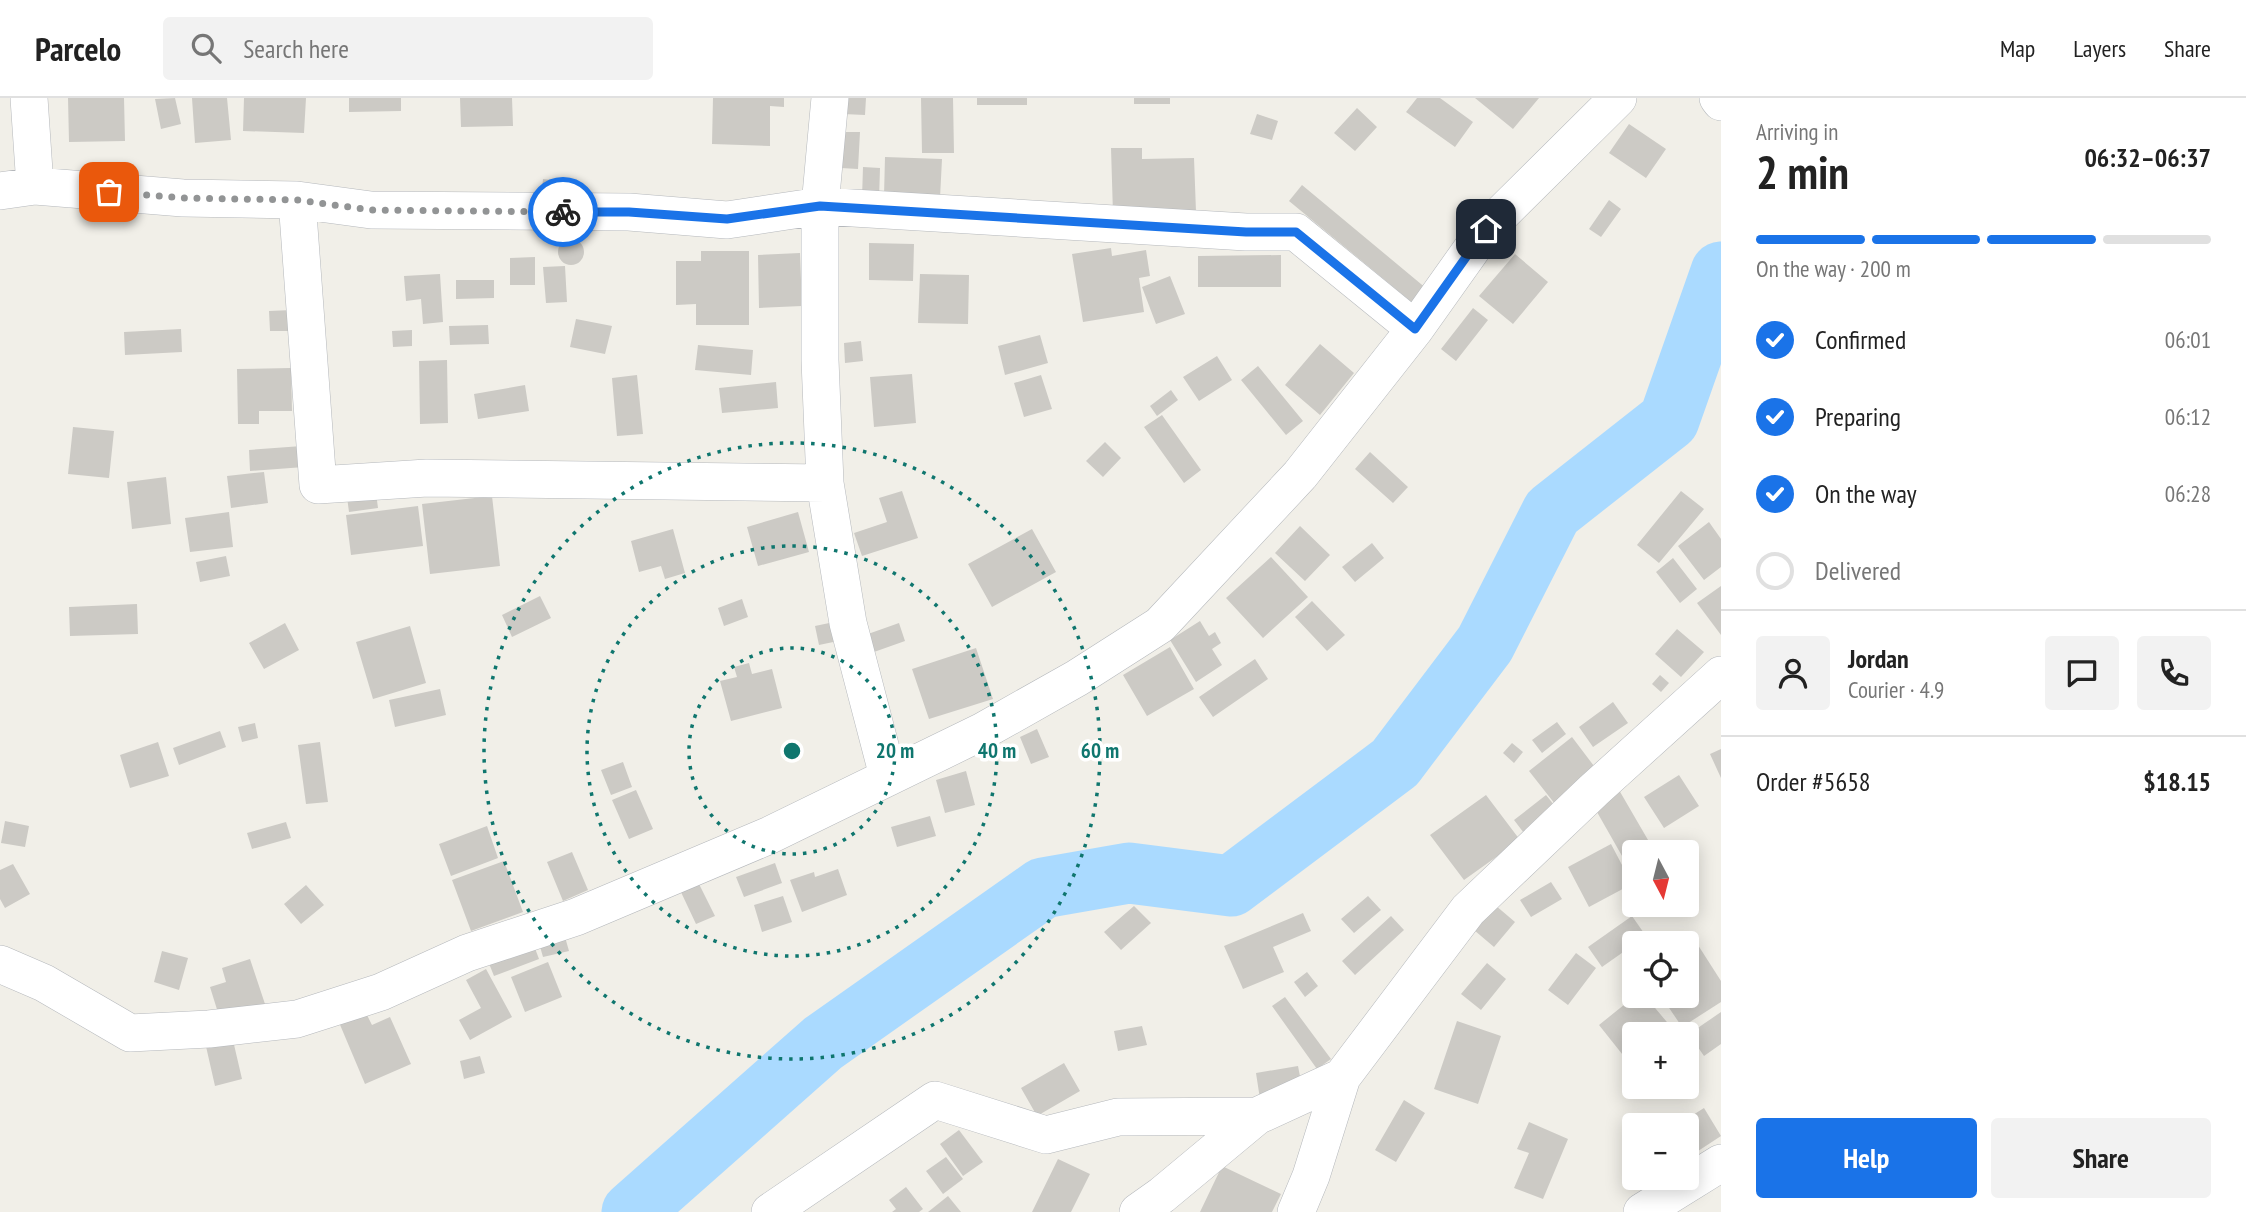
<!DOCTYPE html>
<html lang="en">
<head>
<meta charset="utf-8">
<style>
	:root { --surface:#fff; --page:#f2f2f2; --text:#222; --muted:#767676; --line:#e0e0e0; --accent:#1a73e8 }
	body { margin:0; font-family:"PT Sans Narrow",sans-serif; background:var(--page); color:var(--text); height:100vh; display:flex; flex-direction:column; font-size:26px; white-space:nowrap }
	* { box-sizing:border-box; margin:0 }
	p { font-size:23px; color:var(--muted) }
	.icon { flex:none; width:38px; height:38px; fill:none; stroke:currentColor; stroke-width:2; stroke-linecap:round; stroke-linejoin:round }
	.map { position:relative; flex:1; overflow:hidden }
	.panel { display:flex; flex-direction:column; background:var(--surface); width:525px }
	.panel>* { flex:none }
	.needle { width:46px; rotate:173deg }
	.tools { position:absolute; left:1622px; top:742px; display:grid; gap:14px }
	.tools a { display:grid; place-items:center; width:77px; height:77px; border-radius:7px; background:var(--surface); box-shadow:0 4px 18px #0003; font-size:35px }
	.pin { position:absolute; display:grid; place-items:center; width:60px; height:60px; color:#fff; margin:-30px; border-radius:14px; box-shadow:0 4px 10px #0006 }
	.courier { position:absolute; display:grid; place-items:center; width:70px; height:70px; margin:-35px; border:5px solid #1a73e8; border-radius:50%; background:#fff; color:#222; box-shadow:0 2px 9px #0007 }
	.summary em { font-style:normal; font-weight:700 }
	.summary div { display:flex; flex-direction:column-reverse }
	.summary { display:flex; align-items:center; justify-content:space-between; height:119px; padding:0 35px }
	h1 { font-size:46px; font-weight:700; line-height:52px }
	.bar { display:grid; grid-template-columns:repeat(4,1fr); gap:10px 7px; align-content:center; height:84px; padding:0 35px }
	.bar i { height:9px; border-radius:5px; background:var(--line) }
	.bar .selected { background:var(--accent) }
	.bar p { grid-column:span 4 }
	.line { display:flex; align-items:center; gap:18px; padding:0 35px; border-top:2px solid var(--line) }
	.line div { flex:1 }
	.round { display:grid; place-items:center; flex:none; width:74px; height:74px; border-radius:7px; background:var(--page) }
	ol { padding:0 35px; list-style:none }
	li { display:flex; align-items:center; gap:21px; height:77px }
	li p { margin-inline-start:auto }
	li .icon { padding:7px; border-radius:50%; background:var(--accent); color:#fff; stroke-width:4 }
	li:last-child { color:var(--muted) }
	li i { width:38px; height:38px; border:4px solid var(--line); border-radius:50% }
	.action { display:flex; gap:14px; margin-top:auto; padding:14px 35px }
	.action a { flex:1; height:80px; border-radius:7px; background:var(--accent); color:#fff; font-size:28px; font-weight:700; line-height:80px; text-align:center }
	.action a+a { background:var(--page); color:var(--text) }
	header { display:flex; align-items:center; gap:42px; box-sizing:border-box; height:98px; padding:0 35px; background:var(--surface); border-bottom:2px solid var(--line) }
	header strong { font-size:33px }
	nav { display:flex; gap:38px; margin-inline-start:auto; font-size:24px }
	.search { width:490px; height:63px; background:var(--page); display:flex; align-items:center; gap:18px; box-sizing:border-box; padding:0 24px; border-radius:7px; color:var(--muted); font-size:26px }
	main { display:flex; flex:1; min-height:0 }
	.map>svg:first-child { display:block }
</style>
</head>
<body>
<header>
<strong>Parcelo</strong>
<div class="search"><svg class="icon" aria-label="search" viewBox="0 0 24 24"><circle cx="10" cy="10" r="6"/><path d="M15 15l6 6"/></svg>Search here</div>
<nav><a>Map</a><a>Layers</a><a>Share</a></nav>
</header>
<main>
<div class="map">
<svg width="1721" height="1114" viewBox="0 0 1721 1114">
	<rect width="100%" height="100%" fill="#f1efe8"/>
	<g fill="none" stroke-linecap="round" stroke-linejoin="round">
		<path stroke="#aadaff" stroke-width="61" d="M632 1114 823 945 1043 790 1129 775 1231 788 1395 665 1485 546 1552 414 1669 322 1721 174"/>
	</g>
	<path fill="#cccac5" d="M68 0H124L125 43 69 44Z
		M175 0 181 26 161 31 155 1Z
		M192 0H227L231 42 195 45Z
		M244 0H306L304 35 243 33Z
		M349 0H401V13L349 14Z
		M460 0H512L513 28 461 29Z
		M713 0H784V9L770 8V48L712 46Z
		M844 0H866L865 17 843 16Z
		M921 0H953L954 55H922Z
		M977 0H1027V7H977Z
		M1134 0H1170V6H1134Z
		M1417 0H1440L1473 24 1455 49 1406 14Z
		M1475 0H1539L1513 31Z
		M1357 10 1377 29 1355 53 1334 35Z
		M1257 16 1278 23 1272 42 1250 36Z
		M1629 26 1666 51 1646 80 1609 55Z
		M843 34H860L858 71 841 70Z
		M1111 50H1142V61L1194 60 1196 114 1113 116Z
		M885 59 942 61 940 100 884 98Z
		M863 69 880 70 879 101 862 100Z
		M543 81 559 83 557 93 542 91Z
		M1302 87 1427 191 1414 206 1289 103Z
		M1609 102 1621 111 1601 139 1589 131Z
		M558 154a13 13 0 1 1 26 0a13 13 0 1 1-26 0Z
		M869 145 914 146 913 183 869 182Z
		M1111 150 1112 158 1146 152 1150 178 1139 180 1144 214 1083 224 1072 156Z
		M701 153H749V227H696V206L676 207V163H701Z
		M800 155 802 208 759 210 758 157Z
		M1515 156 1548 184 1513 226 1479 198Z
		M1281 157V189H1198V158Z
		M535 159V187H510V160Z
		M565 168 567 204 546 205 543 169Z
		M440 176 443 224 423 226 421 201 406 203 404 178Z
		M920 176 969 177 968 226 918 225Z
		M1170 178 1185 216 1156 226 1142 189Z
		M456 182H494V200L456 201Z
		M1473 210 1488 222 1456 263 1441 251Z
		M292 212V233H270L269 213Z
		M576 221 612 228 605 256 570 249Z
		M488 227 489 246 450 247 449 228Z
		M181 231 182 254 125 257 124 234Z
		M412 232V248L393 249 392 233Z
		M1040 237 1048 265 1005 277 998 248Z
		M861 243 863 263 845 265 844 245Z
		M1320 246 1354 275 1320 317 1285 287Z
		M698 247 753 252 751 277 695 272Z
		M1217 258 1232 282 1199 303 1183 279Z
		M447 262 448 325 420 326 419 263Z
		M1258 268 1303 323 1286 337 1241 282Z
		M291 270 292 313H259V326H238L237 271Z
		M912 276 916 325 874 329 870 279Z
		M637 277 643 336 617 338 612 280Z
		M1041 277 1052 311 1024 319 1014 285Z
		M776 284 778 310 722 315 719 290Z
		M525 287 529 313 478 321 474 296Z
		M1171 292 1178 302 1157 318 1150 308Z
		M1162 317 1201 372 1184 385 1144 329Z
		M73 329 114 333 109 380 68 376Z
		M1105 344 1121 360 1103 379 1086 363Z
		M302 348 304 369 250 373 249 352Z
		M1370 354 1408 389 1393 405 1355 371Z
		M264 374 268 405 231 410 227 378Z
		M166 379 171 426 132 431 127 384Z
		M902 393 918 440 862 458 854 435 887 424 879 400Z
		M1681 393 1704 411 1659 465 1637 447Z
		M376 395 378 410 349 414 347 399Z
		M492 398 500 468 430 476 422 406Z
		M418 408 423 448 351 457 346 417Z
		M229 414 233 449 190 454 185 420Z
		M798 414 809 454 758 468 747 429Z
		M1709 424 1721 441V469L1704 482 1678 448Z
		M1300 428 1330 457 1305 483 1275 455Z
		M673 431 685 475 665 481 661 468 639 474 631 443Z
		M1032 431 1056 474 992 509 968 466Z
		M1372 445 1384 460 1355 484 1342 469Z
		M226 458 230 478 200 484 196 464Z
		M1271 459 1308 499 1263 540 1226 500Z
		M1673 460 1697 491 1680 505 1656 474Z
		M1721 488V537L1697 505Z
		M540 498 551 520 512 539 502 517Z
		M742 501 748 519 724 528 718 510Z
		M1312 503 1345 537 1327 553 1295 519Z
		M137 506 138 536 70 538 69 509Z
		M1200 523 1209 538 1215 534 1221 545 1212 551 1222 567 1196 584 1170 542Z
		M834 524 838 543 819 547 815 528Z
		M285 525 299 552 264 571 249 545Z
		M899 525 905 543 874 554 868 536Z
		M410 528 426 585 373 601 356 544Z
		M1677 531 1704 554 1681 579 1655 556Z
		M1170 549 1194 591 1147 618 1123 577Z
		M976 550 993 601 929 621 912 571Z
		M1255 561 1268 581 1213 619 1199 599Z
		M749 565 752 576 772 571 782 610 731 623 720 583 737 579 734 569Z
		M1660 577 1669 585 1661 594 1652 586Z
		M440 591 446 617 395 629 389 602Z
		M1613 604 1628 625 1593 649 1579 629Z
		M1557 624 1566 636 1542 655 1532 642Z
		M255 625 258 640 242 644 238 629Z
		M1037 631 1049 659 1031 666 1020 639Z
		M220 633 226 649 179 667 173 650Z
		M1572 639 1597 672 1555 706 1529 673Z
		M158 644 169 678 130 690 120 657Z
		M320 644 328 704 306 706 298 647Z
		M1512 645 1523 654 1514 665 1503 655Z
		M1721 651V680L1710 656Z
		M623 664 632 689 611 697 601 672Z
		M966 673 975 707 945 715 936 682Z
		M1679 677 1699 708 1664 730 1644 699Z
		M636 692 653 731 629 741 612 702Z
		M1619 692 1655 754H1634V779L1593 707Z
		M1486 697 1520 742 1464 782 1430 737Z
		M1546 697 1559 713 1527 739 1514 722Z
		M930 718 936 738 897 749 891 729Z
		M5 723 29 728 25 749 1 745Z
		M286 724 291 740 252 751 247 735Z
		M487 728 498 760 451 778 439 746Z
		M1611 746 1632 786 1589 809 1568 769Z
		M572 754 588 792 563 803 547 764Z
		M504 763 523 814 471 833 452 782Z
		M775 765 782 785 744 799 736 779Z
		M13 766 30 796 5 810 0 801V772Z
		M838 771 847 797 802 814 790 782 814 774 815 779Z
		M698 784 715 818 696 826 680 792Z
		M1551 784 1562 801 1531 819 1520 802Z
		M306 787 324 807 301 826 284 806Z
		M783 798 792 824 762 834 754 807Z
		M1368 798 1381 812 1354 835 1341 821Z
		M1495 807 1515 824 1494 849 1474 832Z
		M1134 808 1151 825 1121 852 1104 834Z
		M1303 815 1311 833 1273 849 1284 874 1243 891 1224 848Z
		M1391 818 1404 832 1355 877 1342 863Z
		M1632 818 1646 838 1602 869 1588 849Z
		M1689 833 1721 883V904L1682 929 1661 898H1687V845H1670Z
		M565 839 569 853 543 859 539 845Z
		M533 845 539 861 494 878 488 863Z
		M162 853 188 860 179 892 154 884Z
		M1576 855 1596 870 1568 907 1548 892Z
		M250 861 265 906 220 921 210 889 226 884 222 870Z
		M548 864 562 899 525 914 511 879Z
		M1487 865 1506 881 1481 912 1461 896Z
		M486 871 512 919 470 942 459 922 481 910 466 882Z
		M1307 874 1318 888 1305 899 1294 884Z
		M1635 898H1645L1677 936H1634V971L1599 927Z
		M1285 899 1331 961 1317 971 1272 908Z
		M364 911 372 927 390 919 411 966 365 986 338 922Z
		M1721 914V946L1704 958 1689 936Z
		M1457 923 1501 938 1478 1006 1434 991Z
		M1142 928 1147 947 1118 953 1114 933Z
		M232 938 242 981 215 988 205 944Z
		M480 958 485 975 464 981 460 963Z
		M1064 965 1080 993 1037 1018 1021 990Z
		M1298 968 1303 994 1260 1001 1256 975Z
		M1404 1002 1425 1015 1396 1064 1375 1052Z
		M1704 1010 1721 1038 1695 1055 1687 1043V1027H1677Z
		M1529 1024 1568 1041 1543 1101 1514 1090 1529 1055 1517 1051Z
		M959 1032 983 1064 963 1078 940 1046Z
		M946 1059 963 1081 943 1096 926 1073Z
		M1058 1061 1090 1076 1071 1114H1032Z
		M1222 1068 1281 1096 1272 1114H1200Z
		M906 1089 923 1111 919 1114H892L896 1111 889 1102Z
		M948 1098 961 1114H928Z"/>
	<g fill="none" stroke-linecap="round" stroke-linejoin="round">
		<defs>
			<path id="minor" d="M29 0 35 88
				M830 0 820 108V262L825 385 848 525 888 678
				M1718 0 1721 4
				M0 93 35 88 183 100 297 102 371 112 629 114 727 122 820 108 1246 134H1296L1415 231
				M297 102 318 387 427 380 825 385
				M0 866 44 885 130 935 209 931 297 921 381 894 467 855 576 819 770 737 983 633 1077 580 1160 527 1300 377 1415 231 1486 131 1618 0
				M770 1114 935 1002 1046 1037 1118 1019 1257 1018
				M1138 1114 1162 1097 1257 1018 1342 979
				M1296 1114 1311 1078 1342 979 1468 812 1594 692 1721 577
				M1642 1114 1721 1065"/>
		</defs>
		<use href="#minor" stroke="#b5b8bc" stroke-width="38"/>
		<use href="#minor" stroke="#fff" stroke-width="37"/>
	</g>
	<g fill="none" stroke-linecap="round" stroke-linejoin="round">
		<path stroke="#929495" stroke-width="7" stroke-dasharray="0 12.6" d="M109 94 183 100 297 102 371 112 563 114"/>
		<path stroke="#1a73e8" stroke-width="9" d="M563 114H629L727 121 820 108 1246 134H1296L1415 231 1486 131"/>
	</g>
	<g fill="none" stroke="#0f766e" stroke-width="3.5" stroke-dasharray="3.5 7">
		<circle cx="792" cy="653" r="103"/>
		<circle cx="792" cy="653" r="205"/>
		<circle cx="792" cy="653" r="308"/>
	</g>
	<circle cx="792" cy="653" r="10" fill="#0f766e" stroke="#fff" stroke-width="3.5"/>
	<g font-size="21" text-anchor="middle" font-weight="bold" fill="#0f766e" stroke="#fff" stroke-width="7" stroke-linejoin="round" paint-order="stroke">
		<text x="895" y="660">20 m</text>
		<text x="997" y="660">40 m</text>
		<text x="1100" y="660">60 m</text>
	</g>
</svg>
<div class="tools">
<a><svg class="needle" viewBox="-14 -14 28 28"><path d="M0-13l5 13h-10z" fill="#e53935"/><path d="M0 13l5-13h-10z" fill="#767676"/></svg></a>
<a><svg class="icon" aria-label="locate" viewBox="0 0 24 24"><circle cx="12" cy="12" r="6"/><path d="M12 2v4M12 18v4M2 12h4M18 12h4"/></svg></a>
<a>+</a>
<a>−</a>
</div>
<div class="pin" style="left:109px;top:94px;background:#ea580c"><svg class="icon" aria-label="bag" viewBox="0 0 24 24"><path d="M5 8h14l-1 12H6zM9 8a3 3 0 0 1 6 0"/></svg></div>
<div class="pin" style="left:1486px;top:131px;background:#1f2937"><svg class="icon" aria-label="home" viewBox="0 0 24 24"><path d="M3 11l9-7 9 7M6 9v11h12V9"/></svg></div>
<div class="courier" style="left:563px;top:114px"><svg class="icon" aria-label="bike" viewBox="0 0 24 24"><circle cx="6" cy="16" r="4"/><circle cx="18" cy="16" r="4"/><path d="M6 16l4-8h5l3 8M10 8l3 8H6M13 5h3"/></svg></div>
</div>
<section class="panel">
<div class="summary"><div><h1>2 min</h1><p>Arriving in</p></div><em>06:32–06:37</em></div>
<div class="bar"><i class="selected"></i><i class="selected"></i><i class="selected"></i><i></i><p>On the way · 200 m</p></div>
<ol>
<li><svg class="icon" aria-label="check" viewBox="0 0 24 24"><path d="M5 12l5 5 9-10"/></svg>Confirmed<p>06:01</p></li>
<li><svg class="icon" aria-label="check" viewBox="0 0 24 24"><path d="M5 12l5 5 9-10"/></svg>Preparing<p>06:12</p></li>
<li><svg class="icon" aria-label="check" viewBox="0 0 24 24"><path d="M5 12l5 5 9-10"/></svg>On the way<p>06:28</p></li>
<li><i></i>Delivered</li>
</ol>
<div class="line" style="height:126px"><a class="round"><svg class="icon" aria-label="person" viewBox="0 0 24 24"><circle cx="12" cy="8" r="4"/><path d="M4 21q1-7 8-7t8 7"/></svg></a><div><b>Jordan</b><p>Courier · 4.9</p></div><a class="round"><svg class="icon" aria-label="chat" viewBox="0 0 24 24"><path d="M4 5h16v11H9l-5 4z"/></svg></a><a class="round"><svg class="icon" aria-label="phone" viewBox="0 0 24 24"><path d="M5 4h4l2 5-3 2q2 4 5 5l2-3 5 2v4C11 20 4 13 5 4z"/></svg></a></div>
<div class="line" style="height:91px"><div>Order #5658</div><b>$18.15</b></div>
<div class="action"><a>Help</a><a>Share</a></div>
</section>
</main>
</body>
</html>
